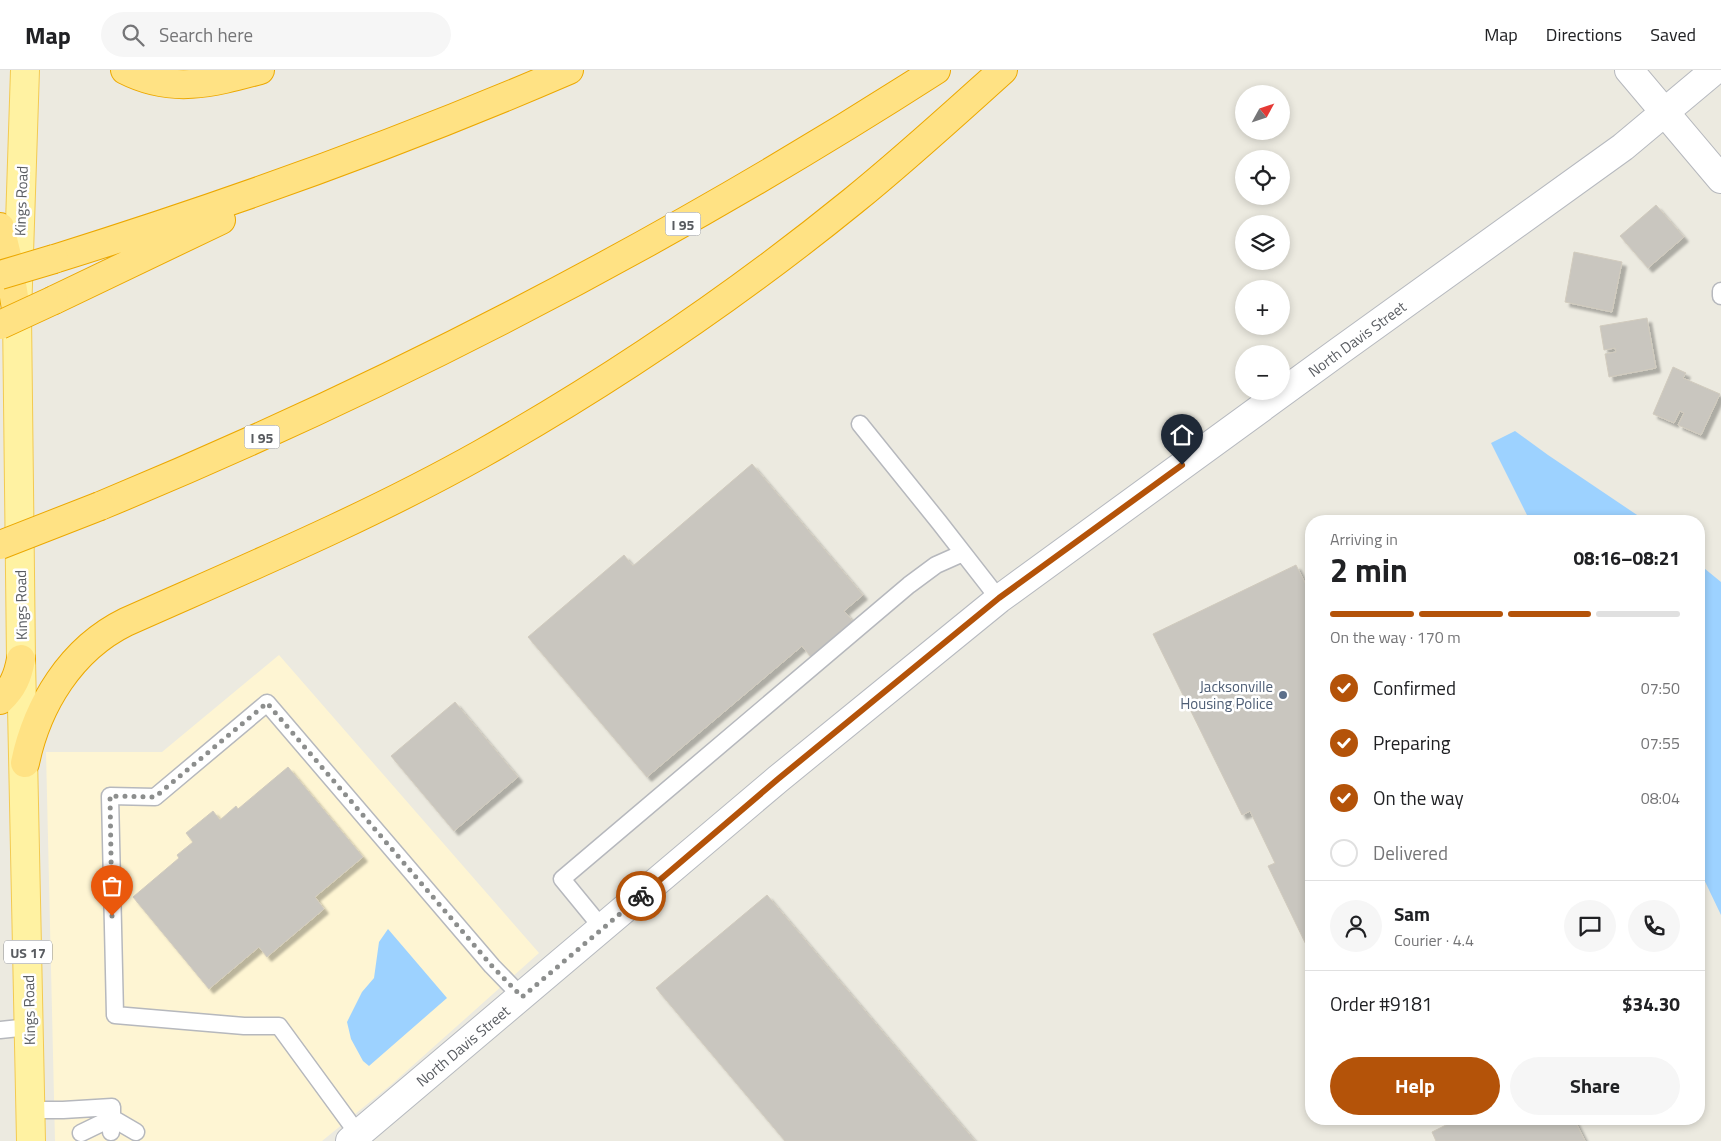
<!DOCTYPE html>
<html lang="en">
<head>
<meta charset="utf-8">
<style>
	:root { --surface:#fff; --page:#f6f6f6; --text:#202124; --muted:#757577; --line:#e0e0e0; --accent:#b45309 }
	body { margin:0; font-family:"Titillium Web",sans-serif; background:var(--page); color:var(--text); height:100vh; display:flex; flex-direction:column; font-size:19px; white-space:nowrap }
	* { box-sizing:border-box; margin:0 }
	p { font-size:16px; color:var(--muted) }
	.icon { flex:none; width:28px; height:28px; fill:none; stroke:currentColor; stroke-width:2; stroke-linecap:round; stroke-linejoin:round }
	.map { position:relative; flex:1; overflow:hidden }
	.details { position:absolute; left:1305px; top:445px; width:400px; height:610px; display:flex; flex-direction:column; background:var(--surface); border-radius:20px; box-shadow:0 2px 8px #0003 }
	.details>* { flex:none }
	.needle { width:32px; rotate:50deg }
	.buttons { position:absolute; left:1235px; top:15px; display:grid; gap:10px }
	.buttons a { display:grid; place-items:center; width:55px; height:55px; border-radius:50%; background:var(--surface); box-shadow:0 2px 8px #0003; font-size:25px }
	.pin { position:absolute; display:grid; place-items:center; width:42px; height:42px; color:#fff; margin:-51px -21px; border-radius:50% 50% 50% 0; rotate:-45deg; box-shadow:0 0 5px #0007 }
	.pin .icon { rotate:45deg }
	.courier { position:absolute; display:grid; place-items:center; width:50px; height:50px; margin:-25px; border:4px solid #b45309; border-radius:50%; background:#fff; color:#222; box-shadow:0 1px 6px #0007 }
	.head em { font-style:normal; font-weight:700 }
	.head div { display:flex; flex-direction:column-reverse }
	.head { display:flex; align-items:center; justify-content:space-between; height:85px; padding:0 25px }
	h1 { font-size:32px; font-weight:700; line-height:38px }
	.bar { display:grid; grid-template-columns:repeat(4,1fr); gap:8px 5px; align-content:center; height:60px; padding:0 25px }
	.bar i { height:6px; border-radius:4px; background:var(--line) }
	.bar .current { background:var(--accent) }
	.bar p { grid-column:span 4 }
	.line { display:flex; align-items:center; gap:12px; padding:0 25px; border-top:1px solid var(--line) }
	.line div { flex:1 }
	.round { display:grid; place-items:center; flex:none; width:52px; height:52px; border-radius:26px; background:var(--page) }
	ol { padding:0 25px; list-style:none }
	li { display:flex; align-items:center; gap:15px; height:55px }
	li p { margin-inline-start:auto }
	li .icon { padding:5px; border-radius:50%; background:var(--accent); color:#fff; stroke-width:4 }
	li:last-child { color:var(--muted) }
	li i { width:28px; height:28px; border:2px solid var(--line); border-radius:50% }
	.cta { display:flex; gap:10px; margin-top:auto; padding:10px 25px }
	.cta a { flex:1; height:58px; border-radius:30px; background:var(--accent); color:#fff; font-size:20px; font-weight:700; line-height:58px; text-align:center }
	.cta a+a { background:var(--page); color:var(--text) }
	header { display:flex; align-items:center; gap:30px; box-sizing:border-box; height:70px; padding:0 25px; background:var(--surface); border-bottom:1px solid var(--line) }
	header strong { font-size:24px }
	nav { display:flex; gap:28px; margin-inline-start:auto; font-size:18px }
	.search { width:350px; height:45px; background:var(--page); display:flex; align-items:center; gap:12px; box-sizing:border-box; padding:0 18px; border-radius:28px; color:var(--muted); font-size:19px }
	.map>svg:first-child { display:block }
</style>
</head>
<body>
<header>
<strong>Map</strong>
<div class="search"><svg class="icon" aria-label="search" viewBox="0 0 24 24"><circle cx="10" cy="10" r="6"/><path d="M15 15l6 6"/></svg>Search here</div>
<nav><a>Map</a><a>Directions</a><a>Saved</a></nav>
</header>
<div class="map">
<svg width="1721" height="1071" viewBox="0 0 1721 1071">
	<defs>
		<filter id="shadow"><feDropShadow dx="4.5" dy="4.5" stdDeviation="1" flood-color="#0004"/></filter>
	</defs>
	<rect width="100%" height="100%" fill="#eceae0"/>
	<path fill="#fef5d3" d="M279 585 539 883 392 1014 322 1071H55L46 682H162Z"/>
	<path fill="#9dd2ff" d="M1515 361 1548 385 1646 451H1530L1491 373Z
		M1699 494 1721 512V845L1699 799Z
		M388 859 447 928 369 996 363 991 351 969 347 952 362 922 374 908 379 872Z"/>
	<path fill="#c9c6bf" stroke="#d1cbbe" filter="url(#shadow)" d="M1656 135 1684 167 1648 198 1620 166Z
		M1574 182 1622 192 1612 242 1565 232Z
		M1647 248 1656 298 1609 307 1605 284 1616 282 1615 278 1604 280 1600 256Z
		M1673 297 1686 303 1683 308 1720 324 1701 365 1678 355 1684 343 1680 341 1674 353 1653 344Z
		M752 394 863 525 844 541 857 556 815 592 802 576 647 707 528 567 624 485 633 496Z
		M1296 495 1311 525V885L1268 796 1275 793 1250 741 1242 745 1153 564Z
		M455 632 518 707 454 761 391 686Z
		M288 697 363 787 315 827 324 839 267 887 259 877 209 919 133 827 179 788 177 785 193 772 186 763 213 741 220 750 236 736 238 739Z
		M767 825 975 1071H785L656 918Z
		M1458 1049H1574L1585 1071H1436L1432 1062Z"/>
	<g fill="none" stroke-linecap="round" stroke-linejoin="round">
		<defs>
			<path id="lane" d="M1721 221V226
				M860 354 939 452 999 529
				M603 859 562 809 909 515 936 495 963 483
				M0 960 29 957
				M31 1040H63L112 1037V1048L81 1063
				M111 1062 112 1048 136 1062
				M358 1064 279 956H244L115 945 110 726 155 727 267 633 492 896 522 927"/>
			<path id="street" d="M1629 0 1721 109"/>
			<path id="secondary" d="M350 1071 778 709 999 529 1338 282 1623 77 1715 0"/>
			<path id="primary" d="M25 0 17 245 21 589 31 1071"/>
			<path id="highway" d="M125 0C172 24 212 13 260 0
				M0 157 8 190 17 245
				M54 189C230 134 400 73 569 0
				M54 230 221 150
				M100 436C392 315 670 171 936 0
				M0 630C13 618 18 606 21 589
				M25 693C37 635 71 579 126 552 245 499 367 448 481 384 612 310 736 226 853 131 905 89 954 44 1003 0"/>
		</defs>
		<use href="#lane" stroke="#b6b8bd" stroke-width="19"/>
		<use href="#street" stroke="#b6b8bd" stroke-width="30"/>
		<use href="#secondary" stroke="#b6b9bf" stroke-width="30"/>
		<use href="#primary" stroke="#f3ca51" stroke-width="30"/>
		<use href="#highway" stroke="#eca800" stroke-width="30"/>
		<use href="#lane" stroke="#fff" stroke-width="16"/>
		<use href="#street" stroke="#fff" stroke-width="28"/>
		<use href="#secondary" stroke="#fff" stroke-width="28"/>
		<use href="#primary" stroke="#fff2a2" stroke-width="28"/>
		<use href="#highway" stroke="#ffe284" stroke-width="28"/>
		<defs>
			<path id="highway-bridge" d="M0 205 54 189
				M0 255 54 230
				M0 475 100 436"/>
		</defs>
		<use href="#highway-bridge" stroke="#eca800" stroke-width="30" stroke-linecap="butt"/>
		<use href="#highway-bridge" stroke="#ffe284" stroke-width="28"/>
	</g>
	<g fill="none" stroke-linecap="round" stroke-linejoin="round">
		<path stroke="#8c8e8d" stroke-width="5" stroke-dasharray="0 9" d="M112 846 110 726 155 727 267 633 492 896 522 927 641 826"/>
		<path stroke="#b45309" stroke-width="6" d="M641 826 778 709 999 528 1182 395"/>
	</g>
	<circle fill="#5c6f8a" stroke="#fff" stroke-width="2" cx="1283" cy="625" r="5"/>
	<g text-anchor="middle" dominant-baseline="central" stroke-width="5" stroke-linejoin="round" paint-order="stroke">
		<g fill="#fff" stroke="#8b8d90" stroke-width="1">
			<rect x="665.5" y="142.5" width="35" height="23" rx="4"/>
			<rect x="244.5" y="355.5" width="35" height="23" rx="4"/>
			<rect x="4" y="870.5" width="48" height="23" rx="4"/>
		</g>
		<g font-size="14" font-weight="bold" fill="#595c61">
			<text x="683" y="154">I 95</text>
			<text x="262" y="367">I 95</text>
			<text x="28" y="882">US 17</text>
		</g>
		<g font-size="15" fill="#595c61" stroke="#fff">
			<text transform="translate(21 131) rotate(-88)">Kings Road</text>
			<text transform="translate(1357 269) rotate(-36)">North Davis Street</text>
			<text transform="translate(21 535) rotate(-91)">Kings Road</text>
			<text transform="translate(29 940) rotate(-91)">Kings Road</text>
			<text transform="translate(463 976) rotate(-40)">North Davis Street</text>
		</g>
		<g font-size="15" fill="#4e5e75" stroke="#fff" text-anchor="end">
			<text x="1273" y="616">Jacksonville<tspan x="1273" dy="17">Housing Police</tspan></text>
		</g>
	</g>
</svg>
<div class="buttons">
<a><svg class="needle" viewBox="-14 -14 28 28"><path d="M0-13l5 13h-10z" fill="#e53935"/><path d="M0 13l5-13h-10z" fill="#757577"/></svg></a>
<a><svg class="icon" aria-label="locate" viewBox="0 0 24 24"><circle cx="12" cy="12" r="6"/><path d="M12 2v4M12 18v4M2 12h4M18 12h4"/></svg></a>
<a><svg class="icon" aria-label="layers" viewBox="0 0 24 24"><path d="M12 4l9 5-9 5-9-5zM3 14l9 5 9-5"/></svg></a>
<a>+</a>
<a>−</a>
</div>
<div class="pin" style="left:112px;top:846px;background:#ea580c"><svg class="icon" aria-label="bag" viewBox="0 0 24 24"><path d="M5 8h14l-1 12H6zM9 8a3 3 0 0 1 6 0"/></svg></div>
<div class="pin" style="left:1182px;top:395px;background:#1f2937"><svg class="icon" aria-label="home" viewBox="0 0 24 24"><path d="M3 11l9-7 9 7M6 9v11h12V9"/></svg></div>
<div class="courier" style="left:641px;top:826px"><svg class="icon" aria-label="bike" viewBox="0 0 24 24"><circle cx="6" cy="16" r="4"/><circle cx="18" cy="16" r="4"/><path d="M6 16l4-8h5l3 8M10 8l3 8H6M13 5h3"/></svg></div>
<section class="details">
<div class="head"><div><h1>2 min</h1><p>Arriving in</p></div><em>08:16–08:21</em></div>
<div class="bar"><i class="current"></i><i class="current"></i><i class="current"></i><i></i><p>On the way · 170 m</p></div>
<ol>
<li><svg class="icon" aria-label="check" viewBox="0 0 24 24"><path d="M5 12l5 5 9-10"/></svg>Confirmed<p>07:50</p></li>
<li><svg class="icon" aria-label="check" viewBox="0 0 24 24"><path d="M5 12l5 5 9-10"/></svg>Preparing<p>07:55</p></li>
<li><svg class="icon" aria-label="check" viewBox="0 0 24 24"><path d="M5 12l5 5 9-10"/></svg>On the way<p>08:04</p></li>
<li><i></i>Delivered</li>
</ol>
<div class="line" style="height:90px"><a class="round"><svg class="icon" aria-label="person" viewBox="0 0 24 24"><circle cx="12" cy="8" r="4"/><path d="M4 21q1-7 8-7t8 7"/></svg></a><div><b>Sam</b><p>Courier · 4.4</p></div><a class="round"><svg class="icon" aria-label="chat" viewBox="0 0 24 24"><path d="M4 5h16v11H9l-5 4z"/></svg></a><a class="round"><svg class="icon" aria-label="phone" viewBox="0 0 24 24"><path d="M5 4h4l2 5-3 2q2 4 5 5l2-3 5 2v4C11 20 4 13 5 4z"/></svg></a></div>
<div class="line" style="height:65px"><div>Order #9181</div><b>$34.30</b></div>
<div class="cta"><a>Help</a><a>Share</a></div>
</section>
</div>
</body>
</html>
